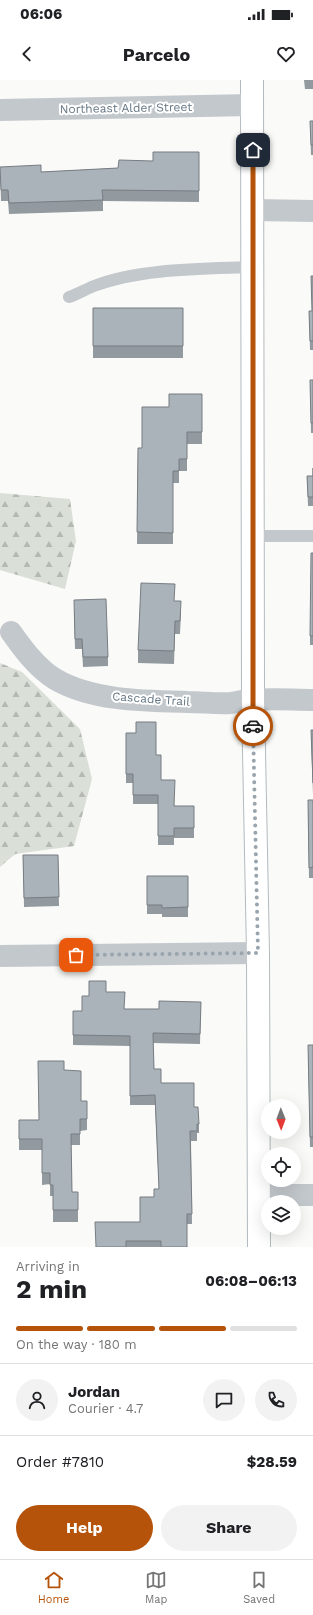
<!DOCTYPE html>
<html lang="en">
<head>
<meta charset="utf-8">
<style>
	:root { --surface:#fff; --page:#f2f2f2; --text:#202124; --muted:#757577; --line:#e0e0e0; --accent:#b45309 }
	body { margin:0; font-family:"Work Sans",sans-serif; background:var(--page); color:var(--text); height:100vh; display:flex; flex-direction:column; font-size:15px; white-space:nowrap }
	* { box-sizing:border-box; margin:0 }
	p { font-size:13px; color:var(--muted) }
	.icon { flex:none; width:22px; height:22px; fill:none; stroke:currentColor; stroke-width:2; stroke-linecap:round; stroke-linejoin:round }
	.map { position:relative; height:1167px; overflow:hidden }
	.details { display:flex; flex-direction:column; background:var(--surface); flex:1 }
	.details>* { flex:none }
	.needle { width:26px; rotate:179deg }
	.tools { position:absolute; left:261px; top:1019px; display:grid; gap:8px }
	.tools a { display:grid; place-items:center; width:40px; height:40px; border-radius:50%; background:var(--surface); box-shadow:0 4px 16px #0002; font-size:20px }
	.pin { position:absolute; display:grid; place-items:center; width:34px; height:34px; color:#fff; margin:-17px; border-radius:8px; box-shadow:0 2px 6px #0006 }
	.courier { position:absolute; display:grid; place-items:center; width:40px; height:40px; margin:-20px; border:3px solid #b45309; border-radius:50%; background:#fff; color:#222; box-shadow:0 1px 5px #0007 }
	.headline em { font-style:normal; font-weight:700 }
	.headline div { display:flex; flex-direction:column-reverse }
	.headline { display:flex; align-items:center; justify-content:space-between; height:68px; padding:0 16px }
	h1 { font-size:26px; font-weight:700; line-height:30px }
	.bar { display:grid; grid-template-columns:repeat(4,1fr); gap:6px 4px; align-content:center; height:48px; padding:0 16px }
	.bar i { height:5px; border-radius:3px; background:var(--line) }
	.bar .selected { background:var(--accent) }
	.bar p { grid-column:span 4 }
	.line { display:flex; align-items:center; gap:10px; padding:0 16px; border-top:1px solid var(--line) }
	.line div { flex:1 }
	.round { display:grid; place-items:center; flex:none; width:42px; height:42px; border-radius:21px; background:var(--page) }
	.primary-button { display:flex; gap:8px; margin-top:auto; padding:8px 16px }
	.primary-button a { flex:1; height:46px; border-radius:24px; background:var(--accent); color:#fff; font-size:16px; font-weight:700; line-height:46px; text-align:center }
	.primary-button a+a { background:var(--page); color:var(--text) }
	.status { display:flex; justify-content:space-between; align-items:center; height:28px; padding:0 20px; background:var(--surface); direction:ltr }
	.status svg { height:11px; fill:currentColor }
	header { display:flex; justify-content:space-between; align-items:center; height:52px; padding:0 16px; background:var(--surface); font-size:18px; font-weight:700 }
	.tabs { display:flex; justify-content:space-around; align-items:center; height:56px; border-top:1px solid var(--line); background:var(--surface); font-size:11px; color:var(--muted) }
	.tabs a { display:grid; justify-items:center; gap:2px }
	.tabs .selected { color:var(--accent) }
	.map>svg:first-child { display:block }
</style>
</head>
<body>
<div class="status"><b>06:06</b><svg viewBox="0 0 49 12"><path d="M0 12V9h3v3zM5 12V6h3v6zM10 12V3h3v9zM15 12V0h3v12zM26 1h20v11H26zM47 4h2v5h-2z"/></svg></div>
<header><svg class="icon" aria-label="back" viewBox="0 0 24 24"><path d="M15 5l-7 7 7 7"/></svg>Parcelo<svg class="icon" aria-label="heart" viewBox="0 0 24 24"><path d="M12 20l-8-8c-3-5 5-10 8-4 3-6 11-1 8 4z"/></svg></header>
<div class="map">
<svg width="313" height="1167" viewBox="0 0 313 1167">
	<defs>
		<pattern id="forest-firs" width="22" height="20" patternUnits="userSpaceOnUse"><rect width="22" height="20" fill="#dadfd7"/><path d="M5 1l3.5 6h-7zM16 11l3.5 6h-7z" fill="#b4b9b4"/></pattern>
	</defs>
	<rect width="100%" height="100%" fill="#fafaf8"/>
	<path fill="url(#forest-firs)" d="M0 413 70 419 76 461 65 509 0 490Z
		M0 583 22 592 80 649 92 699 74 766 15 774 0 787Z"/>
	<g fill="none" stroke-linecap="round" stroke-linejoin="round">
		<defs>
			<path id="secondary" d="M252 0 253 620 258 873 259 1167"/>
		</defs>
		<use href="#secondary" stroke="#b3babf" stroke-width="24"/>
		<path stroke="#c3c8cc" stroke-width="12" d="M69 217C78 214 86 209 94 206 140 188 204 189 253 187
			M253 456H313"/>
		<path stroke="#c3c8cc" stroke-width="22" d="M0 30 252 25
			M253 130 313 131
			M11 552C23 569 37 588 55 599 92 621 146 621 188 622 202 622 217 624 231 623 238 622 245 620 252 620 272 618 293 620 313 620
			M0 876 258 873
			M259 1115H313"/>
		<use href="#secondary" stroke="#fff" stroke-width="22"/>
	</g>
	<path fill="#929a9f" d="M304 0H313V9H305Z
		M310 41H313V75H311Z
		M199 72V122L103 121V131L9 134 8 121H1L0 87 41 92 118 88 153 81Z
		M311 196H313V270H310L309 231H312Z
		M93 228H183V278H93Z
		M310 300H313V353H311Z
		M202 314V364H187V391H179V403H173V464H137L138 368H142L169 327Z
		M313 388V426H308L307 396H313Z
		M313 473V565H310V556Z
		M174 521 181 533 180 554H175L174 584 138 583V570Z
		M74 529 108 577V586L83 587 82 569H75Z
		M311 650H313V714L311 660Z
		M126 653 156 675 161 700 175 726H194V758H174V765H158V724H133V703H126Z
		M313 720V798H309L308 730Z
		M23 775H58L59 826 24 827Z
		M147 796H188V837H162V834H147Z
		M106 912 125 929H159L201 922 200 964 153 963 154 989 161 1003 194 1027 199 1044V1053H197V1061H191L192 1144H187V1167H95L140 1142 159 1109 155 1025H130V966L73 965V931H82L89 916Z
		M313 965V1067H310L308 975Z
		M64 990 81 1021H87V1050L80 1051V1065H71L72 1112H78V1142H53V1116H50V1104L42 1105V1070H19V1040H39Z"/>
	<path fill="#aab3b9" stroke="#777d82" d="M310 41H313V65H311Z
		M153 72H199V111L102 110 103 120 9 123 8 110H1L0 87 41 85V92L118 88 119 80 153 81Z
		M311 196H313V261H310L309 231H312Z
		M93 228H183V266H93Z
		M310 300H313V343H311Z
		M169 314H202V352H187V379H179V391H173V453L137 452 138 368H142V327H169Z
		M313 388V417H308L307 396H313Z
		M311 473H313V556H310Z
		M141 503 175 504 174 521H181L180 541H175L174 571 138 570Z
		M106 519 108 577H83L82 559H75L74 520Z
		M136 642H156V675H161V700H175L174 726H194V748H174V756H158V715H133V694H126V653H136Z
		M311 650H313V703Z
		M308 720H313V787L309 788Z
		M23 775H58L59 817 24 818Z
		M147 796H188V827L162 828V825H147Z
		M89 901H106V912H125L124 929H159V921L201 922 200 954 153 953 154 989H161V1003H194V1027H198L199 1044H197V1051H190L192 1134H187V1167H161V1161H126V1167H96L95 1142H140V1117H154V1109H159L155 1015 130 1016V956L73 955V931H82V916H89Z
		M308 965H313V1057H310Z
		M38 981H64V990L81 991V1021H87V1039H80V1054H71L72 1112H78V1130H53V1105H50V1093H42V1059H19V1040H39Z"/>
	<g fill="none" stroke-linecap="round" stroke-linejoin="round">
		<path stroke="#99a4ac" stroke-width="4" stroke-dasharray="0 7.2" d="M76 875 258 873 253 646"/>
		<path stroke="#b45309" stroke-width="5" d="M253 70V646"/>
	</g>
	<g text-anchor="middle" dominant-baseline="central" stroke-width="4" stroke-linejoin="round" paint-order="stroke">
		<g font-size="12" fill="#657683" stroke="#fff">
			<text transform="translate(126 28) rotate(-1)">Northeast Alder Street</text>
			<text transform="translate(151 619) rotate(4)">Cascade Trail</text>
		</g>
	</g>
</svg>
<div class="tools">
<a><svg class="needle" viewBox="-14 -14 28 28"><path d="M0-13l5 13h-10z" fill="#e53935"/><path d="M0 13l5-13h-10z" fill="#757577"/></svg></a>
<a><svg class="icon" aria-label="locate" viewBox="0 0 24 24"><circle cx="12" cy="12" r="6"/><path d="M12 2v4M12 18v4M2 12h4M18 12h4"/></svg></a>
<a><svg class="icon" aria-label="layers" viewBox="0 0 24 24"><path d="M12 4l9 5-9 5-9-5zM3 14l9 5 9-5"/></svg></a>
</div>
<div class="pin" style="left:76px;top:875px;background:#ea580c"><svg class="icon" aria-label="bag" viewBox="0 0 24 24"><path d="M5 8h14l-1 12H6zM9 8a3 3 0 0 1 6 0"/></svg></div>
<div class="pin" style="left:253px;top:70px;background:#1f2937"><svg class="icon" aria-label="home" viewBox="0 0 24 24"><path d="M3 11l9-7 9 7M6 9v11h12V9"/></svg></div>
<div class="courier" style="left:253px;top:646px"><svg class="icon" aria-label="car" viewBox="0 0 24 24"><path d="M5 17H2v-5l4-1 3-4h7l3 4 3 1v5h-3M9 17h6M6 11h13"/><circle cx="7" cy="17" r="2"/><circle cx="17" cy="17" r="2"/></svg></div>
</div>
<section class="details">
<div class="headline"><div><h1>2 min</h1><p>Arriving in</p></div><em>06:08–06:13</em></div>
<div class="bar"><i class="selected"></i><i class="selected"></i><i class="selected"></i><i></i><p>On the way · 180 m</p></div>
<div class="line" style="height:72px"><a class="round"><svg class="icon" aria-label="person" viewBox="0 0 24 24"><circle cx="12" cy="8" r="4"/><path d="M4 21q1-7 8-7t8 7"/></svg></a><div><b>Jordan</b><p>Courier · 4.7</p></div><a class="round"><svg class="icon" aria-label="chat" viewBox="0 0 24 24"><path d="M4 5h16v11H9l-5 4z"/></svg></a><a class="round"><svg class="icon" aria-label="phone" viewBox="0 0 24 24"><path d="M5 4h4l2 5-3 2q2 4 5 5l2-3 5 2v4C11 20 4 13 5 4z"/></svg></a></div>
<div class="line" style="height:52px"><div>Order #7810</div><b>$28.59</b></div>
<div class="primary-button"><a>Help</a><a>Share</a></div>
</section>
<nav class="tabs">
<a class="selected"><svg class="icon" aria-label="home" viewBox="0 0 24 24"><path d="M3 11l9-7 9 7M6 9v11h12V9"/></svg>Home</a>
<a><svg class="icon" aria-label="map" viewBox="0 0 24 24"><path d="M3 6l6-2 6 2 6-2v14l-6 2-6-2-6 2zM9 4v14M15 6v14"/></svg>Map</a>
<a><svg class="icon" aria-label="saved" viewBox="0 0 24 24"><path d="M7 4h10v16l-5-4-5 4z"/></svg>Saved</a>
</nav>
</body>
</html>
